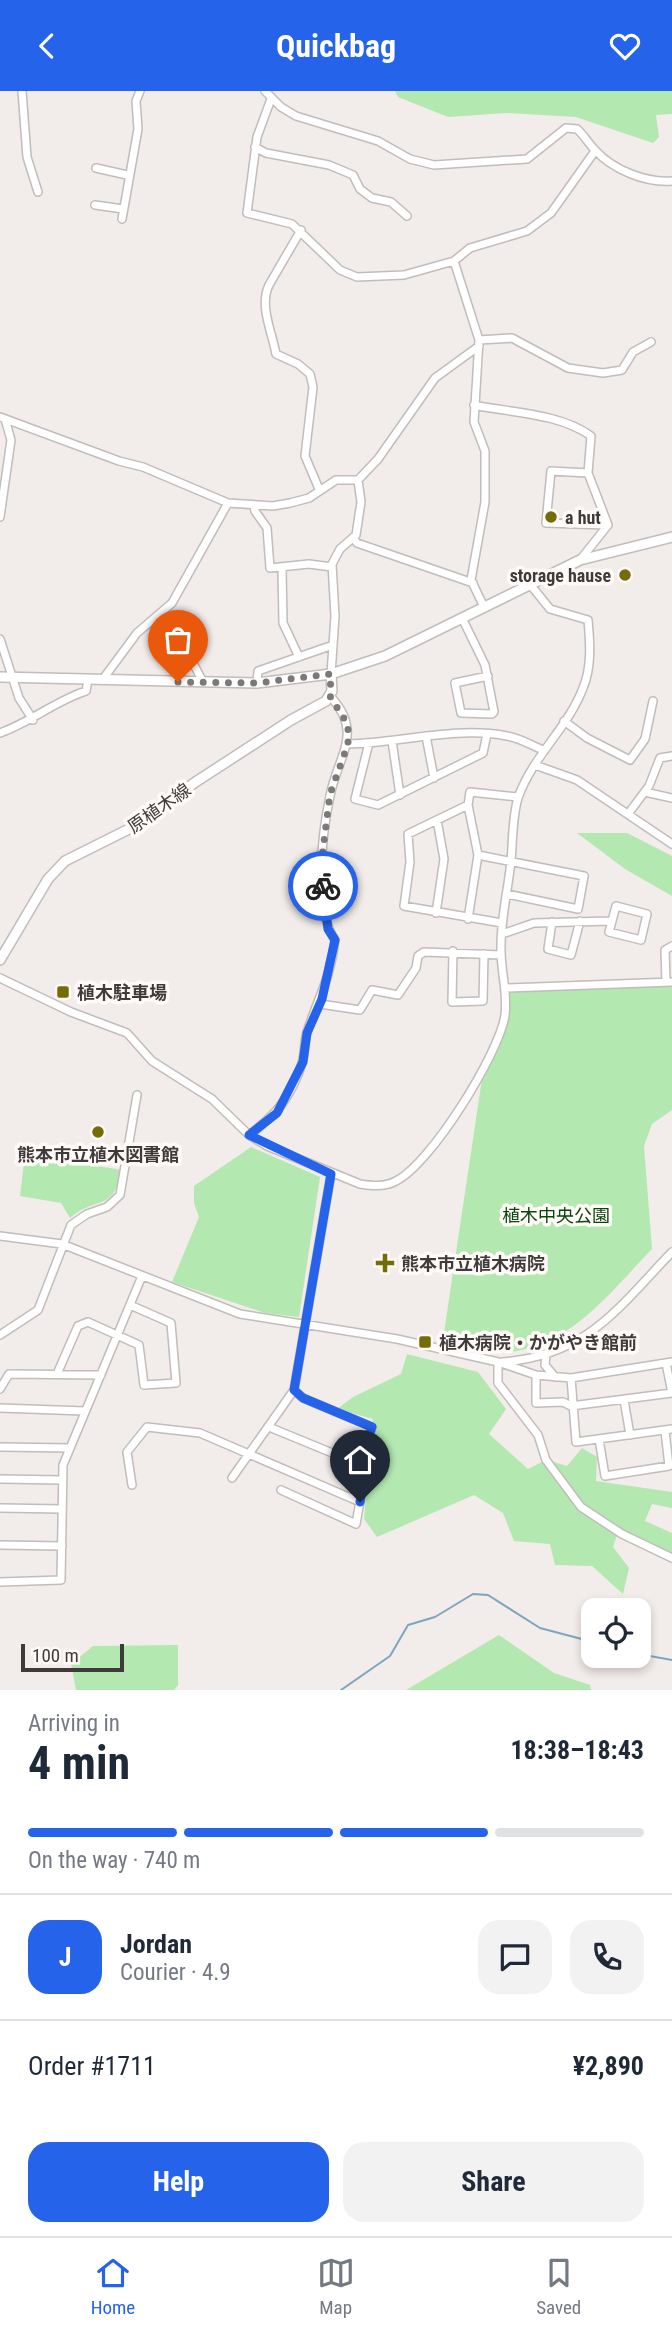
<!DOCTYPE html>
<html lang="en">
<head>
<meta charset="utf-8">
<style>
	:root { --surface:#fff; --page:#f2f2f3; --text:#1f2937; --muted:#747a83; --line:#e0e1e3; --accent:#2563eb }
	body { margin:0; font-family:"Roboto Condensed","Noto Sans JP",sans-serif; background:var(--page); color:var(--text); height:100vh; display:flex; flex-direction:column; font-size:26px; white-space:nowrap }
	* { box-sizing:border-box; margin:0 }
	p { font-size:23px; color:var(--muted) }
	.icon { flex:none; width:38px; height:38px; fill:none; stroke:currentColor; stroke-width:2; stroke-linecap:round; stroke-linejoin:round }
	.map { position:relative; height:1599px; overflow:hidden }
	.details { display:flex; flex-direction:column; background:var(--surface); flex:1 }
	.details>* { flex:none }
	.buttons { position:absolute; left:581px; top:1507px; display:grid; gap:14px }
	.buttons a { display:grid; place-items:center; width:70px; height:70px; border-radius:14px; background:var(--surface); box-shadow:0 4px 10px #0003; font-size:35px }
	.scale { position:absolute; left:21px; bottom:18px; width:103px; box-sizing:border-box; padding-left:7px; border:4px solid #3e3b3a; border-top:0; font-size:19px; line-height:24px; white-space:nowrap; color:#3e3b3a; -webkit-text-stroke:5px #fffaf8; paint-order:stroke }
	.pin { position:absolute; display:grid; place-items:center; width:60px; height:60px; color:#fff; margin:-72px -30px; border-radius:50% 50% 50% 0; rotate:-45deg; box-shadow:0 0 7px #0007 }
	.pin .icon { rotate:45deg }
	.courier { position:absolute; display:grid; place-items:center; width:70px; height:70px; margin:-35px; border:5px solid #2563eb; border-radius:50%; background:#fff; color:#222; box-shadow:0 2px 9px #0007 }
	.overview em { font-style:normal; font-weight:700 }
	.overview div { display:flex; flex-direction:column-reverse }
	.overview { display:flex; align-items:center; justify-content:space-between; height:119px; padding:0 28px }
	h1 { font-size:46px; font-weight:700; line-height:52px }
	.bar { display:grid; grid-template-columns:repeat(4,1fr); gap:10px 7px; align-content:center; height:84px; padding:0 28px }
	.bar i { height:9px; border-radius:5px; background:var(--line) }
	.bar .current { background:var(--accent) }
	.bar p { grid-column:span 4 }
	.line { display:flex; align-items:center; gap:18px; padding:0 28px; border-top:2px solid var(--line) }
	.line div { flex:1 }
	.round { display:grid; place-items:center; flex:none; width:74px; height:74px; border-radius:21px; background:var(--page) }
	.button { display:flex; gap:14px; margin-top:auto; padding:14px 28px }
	.button a { flex:1; height:80px; border-radius:21px; background:var(--accent); color:#fff; font-size:28px; font-weight:700; line-height:80px; text-align:center }
	.button a+a { background:var(--page); color:var(--text) }
	header { display:flex; justify-content:space-between; align-items:center; height:91px; padding:0 28px; background:var(--accent); color:#fff; font-size:32px; font-weight:700 }
	.tabs { display:flex; justify-content:space-around; align-items:center; height:98px; border-top:2px solid var(--line); background:var(--surface); font-size:19px; color:var(--muted) }
	.tabs a { display:grid; justify-items:center; gap:4px }
	.tabs .current { color:var(--accent) }
	.map>svg:first-child { display:block }
</style>
</head>
<body>
<header><svg class="icon" aria-label="back" viewBox="0 0 24 24"><path d="M15 5l-7 7 7 7"/></svg>Quickbag<svg class="icon" aria-label="heart" viewBox="0 0 24 24"><path d="M12 20l-8-8c-3-5 5-10 8-4 3-6 11-1 8 4z"/></svg></header>
<div class="map">
<svg width="672" height="1599" viewBox="0 0 672 1599">
	<rect width="100%" height="100%" fill="#f2ecea"/>
	<path fill="#b3e8b0" d="M395 0H672V23L656 24 659 46 653 52 576 26 506 22 448 26 398 6Z
		M577 742H627L672 765V805L625 778Z
		M672 894V1019L652 1033 644 1055 652 1158C613 1198 575 1250 517 1260 492 1264 466 1258 442 1255L482 988C498 958 510 935 510 900Z
		M251 1056 320 1086 299 1226 265 1222 172 1191 199 1126 194 1112V1095Z
		M25 1063 122 1079C113 1122 97 1104 70 1127L61 1112 20 1105Z
		M407 1263 478 1281 506 1318 489 1343 528 1378 546 1369 567 1375 582 1357 597 1366 596 1390 672 1401V1417L652 1413 645 1430 672 1442V1465L617 1444 613 1456 629 1477 623 1503 592 1475 555 1474 550 1453 514 1450 503 1422 474 1404 377 1446 364 1428 373 1328 337 1318 353 1306 401 1283Z
		M499 1544 554 1582 590 1594 591 1599H406Z
		M178 1554V1594L174 1599H76L71 1573 93 1555Z"/>
	<g fill="none" stroke-linecap="round" stroke-linejoin="round">
		<path stroke="#7ca6bf" stroke-width="2" d="M639 1563 672 1569
			M341 1599 390 1565 408 1534 435 1526 473 1503 488 1504 540 1537 593 1551"/>
		<defs>
			<path id="minor" d="M22 0 27 66 38 101
				M265 0 281 16 296 25 378 50 410 68 434 74 527 68 566 37 577 38C584 44 588 52 595 59 613 79 646 92 672 90
				M271 8 257 46 247 122 292 133 340 179 357 186 404 184 454 170 470 157 527 140 551 122 595 60
				M255 56 266 62 329 74 353 84 360 98 372 107 391 111 407 125
				M96 77 127 84
				M95 114 123 118
				M122 128 138 38 136 10 140 0
				M301 139 269 194C259 215 272 241 276 263L298 273 310 283 313 296 305 365 319 398
				M454 170 479 249 474 331 485 360V411L471 489 484 516
				M479 249 512 247 568 277 603 282 622 279 633 261 651 251
				M474 314C512 322 559 322 591 345L588 382 608 434 580 469
				M0 326 119 370 143 376 228 412 273 415 290 412 309 407 336 389H358L378 368 435 287 479 255
				M588 382 551 380 546 432 608 434
				M254 414 255 420 267 437 270 477 309 473 332 476
				M0 426 11 349 5 328
				M354 448 357 452 473 492
				M282 477 283 532 299 566
				M158 524 180 547 203 591
				M462 527 485 574 494 621 492 623 461 622 455 592 488 585
				M0 548 19 607 33 629
				M331 583 335 525 332 473 340 458 356 444 361 411 358 389
				M103 588 137 542 172 512 228 412
				M257 592 258 580 333 554
				M564 630 587 647 630 669 645 648 653 610
				M0 642C31 631 55 610 86 600L88 589
				M426 645 434 687
				M392 650 400 704
				M369 652 355 708 378 714 483 662 487 643
				M348 653C400 652 455 635 507 645 519 647 531 654 543 659
				M535 674 577 689 672 753
				M645 701 672 707
				M468 714 408 743 410 771 404 815 502 832
				M628 723 649 695 660 667 672 665
				M478 764 584 785 578 818 507 803
				M616 815 647 823 641 849 609 841Z
				M436 822 444 768 437 729
				M468 828 478 764 468 714 470 701 518 706
				M552 831 548 858 571 864 580 830
				M502 843 534 832 611 830
				M453 860 452 911 483 910 484 863
				M0 887 71 921 127 942 152 970 212 1008 249 1044 267 1055 360 1093C373 1095 385 1096 396 1090 431 1073 500 961 505 924 508 900 500 878 501 855 501 826 508 799 511 770 513 749 512 727 518 707 532 666 568 637 583 597 592 576 590 551 588 529L550 518 529 492
				M666 891 665 859 672 855
				M505 897 672 891
				M320 913 360 919 372 899 398 904 416 877 418 865 424 861 501 864
				M249 1044C276 1024 292 1005 302 972 305 962 304 951 307 941 318 907 331 886 335 849 313 817 322 742 330 705 337 666 365 642 330 605
				M0 1145 62 1153 240 1223 397 1248 498 1271 536 1284 571 1287 672 1271
				M0 1244 38 1219 71 1134 87 1123 107 1116 120 1104 137 1004
				M546 1264 545 1274 555 1286
				M498 1271V1292L538 1344 546 1369 581 1416 622 1443 672 1467
				M502 1271C587 1265 618 1217 672 1161
				M57 1283 78 1235 88 1231 139 1254 144 1294 176 1292 171 1232 130 1214
				M536 1284V1312L563 1311 571 1315 672 1302 666 1272
				M571 1287 576 1351 672 1338
				M0 1298 9 1283 101 1284
				M624 1309 630 1344
				M0 1317 85 1320
				M269 1336 359 1373
				M599 1348 605 1385 669 1375 665 1340
				M0 1356 70 1357
				M232 1387 294 1299 331 1083
				M0 1388 61 1389
				M132 1394 127 1361 147 1336 200 1342 360 1411
				M281 1399 356 1433 366 1376 359 1373 372 1336 303 1307 294 1299
				M0 1417 62 1418
				M0 1454 62 1455
				M0 1491 61 1489 63 1374 142 1185"/>
			<path id="major" d="M0 586 257 592 331 583 385 565 580 469 672 446
				M0 869 48 788 65 770 151 727 194 692 291 629 326 610 332 600 331 583"/>
		</defs>
		<use href="#minor" stroke="#c2bcba" stroke-width="10"/>
		<use href="#major" stroke="#c2bcba" stroke-width="12"/>
		<use href="#minor" stroke="#fff" stroke-width="7"/>
		<use href="#major" stroke="#fff" stroke-width="9"/>
	</g>
	<g fill="none" stroke-linecap="round" stroke-linejoin="round">
		<path stroke="#7d7978" stroke-width="7" stroke-dasharray="0 12.6" d="M178 591 257 592 331 583 330 605 348 634V653L330 703 321 774 323 795"/>
		<path stroke="#2563eb" stroke-width="9" d="M323 795 328 838 335 849 322 908 307 942 303 971 277 1022 249 1044 331 1083 294 1299 303 1307 372 1336 359 1373 366 1377 360 1411"/>
	</g>
	<g fill="#766c07" stroke="#fffaf8" stroke-width="2.5">
		<circle cx="551" cy="426" r="7"/>
		<circle cx="625" cy="484" r="7"/>
		<rect x="56" y="894" width="14" height="14" rx="3.5"/>
		<circle cx="98" cy="1041" r="7"/>
		<path d="M381.5 1161.5h7v7h7v7h-7v7h-7v-7h-7v-7h7z"/>
		<rect x="418" y="1244" width="14" height="14" rx="3.5"/>
	</g>
	<g text-anchor="middle" dominant-baseline="central" stroke-width="7" stroke-linejoin="round" paint-order="stroke">
		<g font-size="18" font-weight="bold" fill="#3e3b3a" stroke="#fffaf8" text-anchor="start">
			<text x="565" y="426">a hut</text>
			<text x="611" y="484" text-anchor="end">storage hause</text>
			<text x="77" y="901">植木駐車場</text>
			<text x="98" y="1063" text-anchor="middle">熊本市立植木図書館</text>
			<text x="401" y="1172">熊本市立植木病院</text>
			<text x="439" y="1251">植木病院・かがやき館前</text>
		</g>
		<g font-size="18" fill="#3e3b3a" stroke="#fffaf8">
			<text transform="translate(159 717) rotate(-35)">原植木線</text>
		</g>
		<g font-size="18" fill="#0a450d" stroke="#fffaf8">
			<text x="556" y="1124">植木中央公園</text>
		</g>
	</g>
</svg>
<div class="buttons">
<a><svg class="icon" aria-label="locate" viewBox="0 0 24 24"><circle cx="12" cy="12" r="6"/><path d="M12 2v4M12 18v4M2 12h4M18 12h4"/></svg></a>
</div>
<div class="scale">100 m</div>
<div class="pin" style="left:178px;top:591px;background:#ea580c"><svg class="icon" aria-label="bag" viewBox="0 0 24 24"><path d="M5 8h14l-1 12H6zM9 8a3 3 0 0 1 6 0"/></svg></div>
<div class="pin" style="left:360px;top:1411px;background:#1f2937"><svg class="icon" aria-label="home" viewBox="0 0 24 24"><path d="M3 11l9-7 9 7M6 9v11h12V9"/></svg></div>
<div class="courier" style="left:323px;top:795px"><svg class="icon" aria-label="bike" viewBox="0 0 24 24"><circle cx="6" cy="16" r="4"/><circle cx="18" cy="16" r="4"/><path d="M6 16l4-8h5l3 8M10 8l3 8H6M13 5h3"/></svg></div>
</div>
<section class="details">
<div class="overview"><div><h1>4 min</h1><p>Arriving in</p></div><em>18:38–18:43</em></div>
<div class="bar"><i class="current"></i><i class="current"></i><i class="current"></i><i></i><p>On the way · 740 m</p></div>
<div class="line" style="height:126px"><b class="round" style="background:var(--accent);color:#fff">J</b><div><b>Jordan</b><p>Courier · 4.9</p></div><a class="round"><svg class="icon" aria-label="chat" viewBox="0 0 24 24"><path d="M4 5h16v11H9l-5 4z"/></svg></a><a class="round"><svg class="icon" aria-label="phone" viewBox="0 0 24 24"><path d="M5 4h4l2 5-3 2q2 4 5 5l2-3 5 2v4C11 20 4 13 5 4z"/></svg></a></div>
<div class="line" style="height:91px"><div>Order #1711</div><b>¥2,890</b></div>
<div class="button"><a>Help</a><a>Share</a></div>
</section>
<nav class="tabs">
<a class="current"><svg class="icon" aria-label="home" viewBox="0 0 24 24"><path d="M3 11l9-7 9 7M6 9v11h12V9"/></svg>Home</a>
<a><svg class="icon" aria-label="map" viewBox="0 0 24 24"><path d="M3 6l6-2 6 2 6-2v14l-6 2-6-2-6 2zM9 4v14M15 6v14"/></svg>Map</a>
<a><svg class="icon" aria-label="saved" viewBox="0 0 24 24"><path d="M7 4h10v16l-5-4-5 4z"/></svg>Saved</a>
</nav>
</body>
</html>
